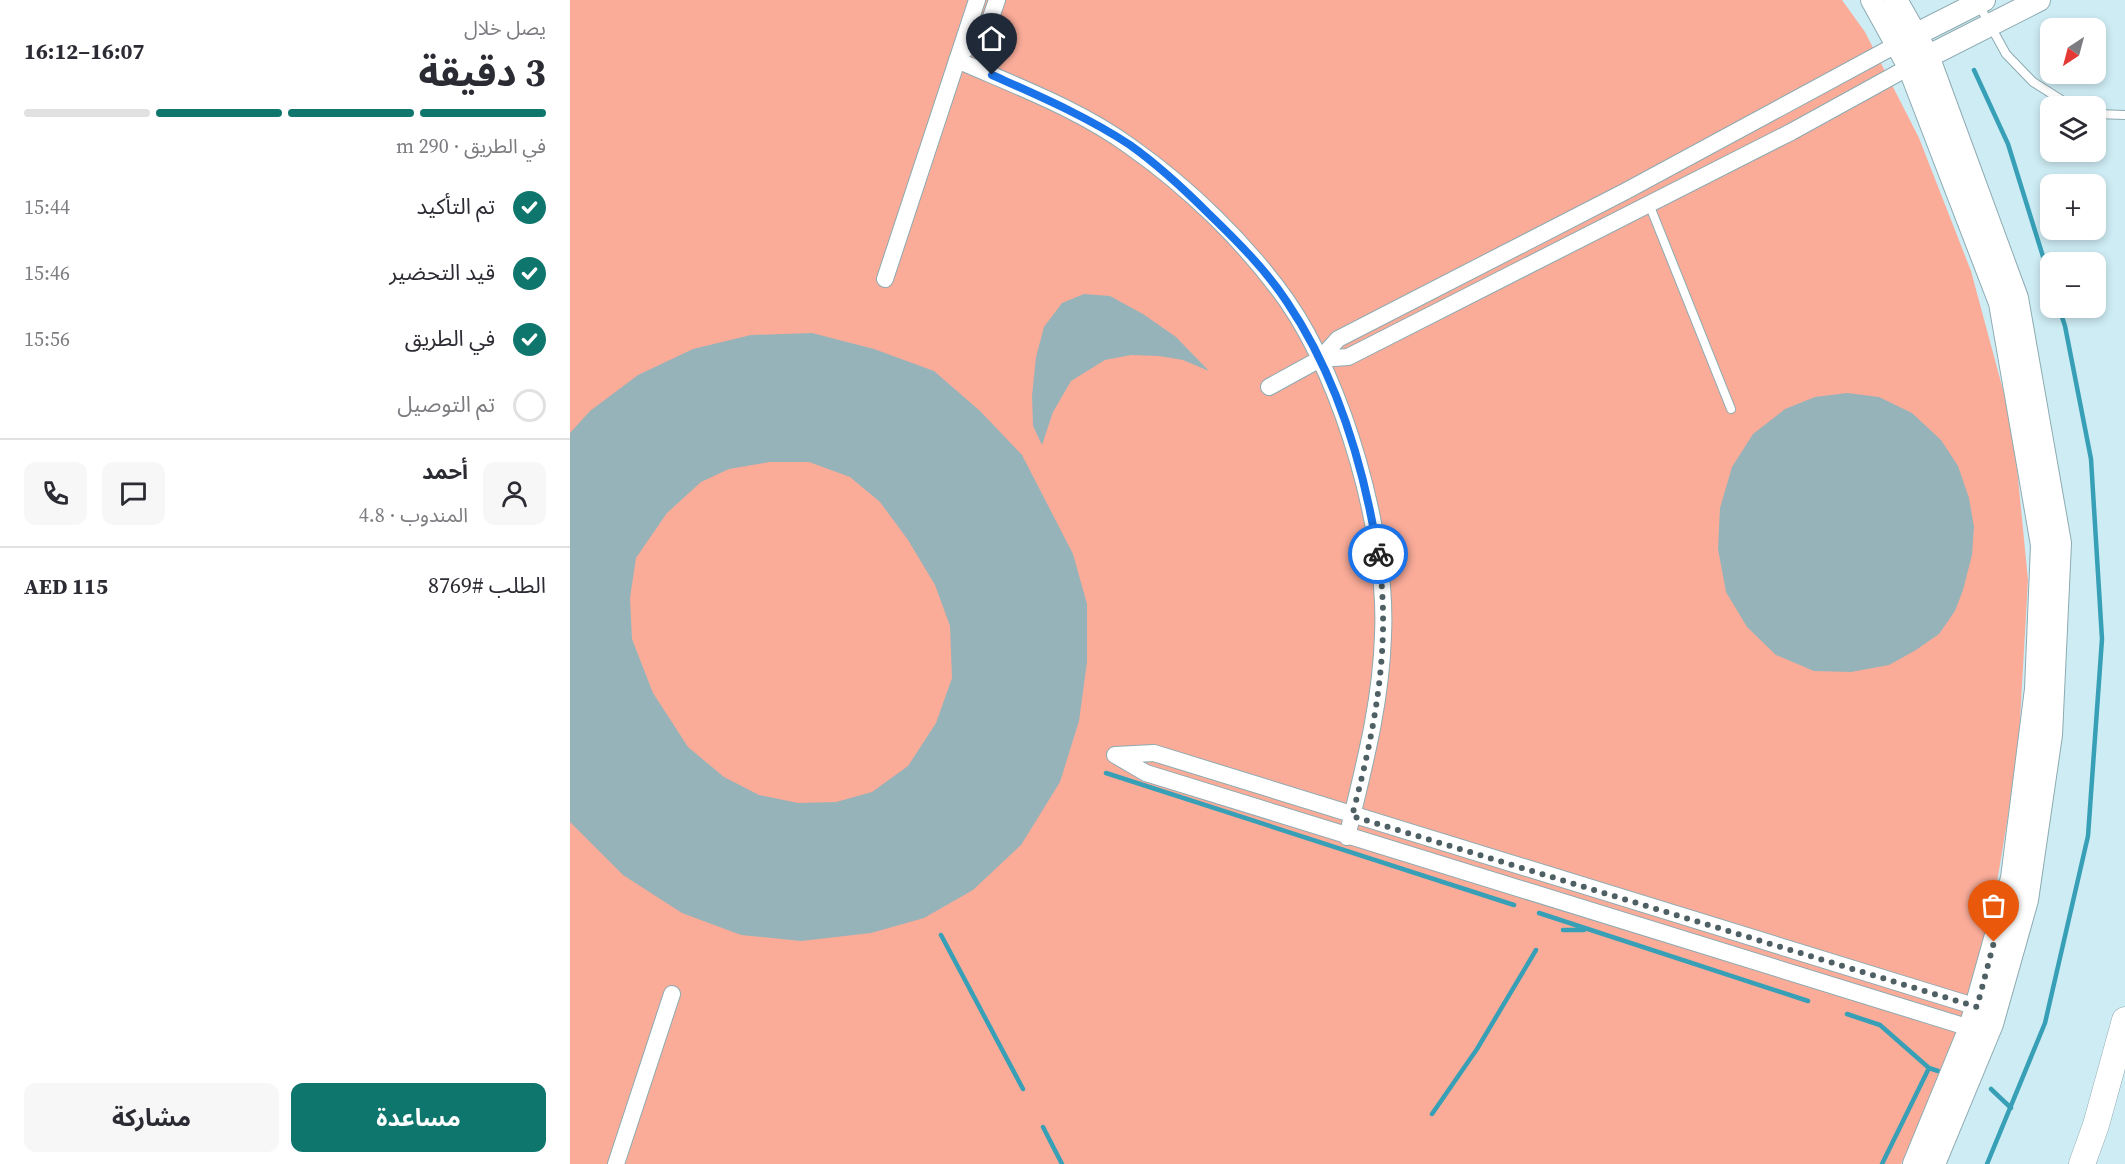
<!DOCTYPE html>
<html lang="ar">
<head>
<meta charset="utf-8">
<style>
	:root { --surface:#fff; --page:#f7f7f7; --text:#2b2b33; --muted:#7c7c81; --line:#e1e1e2; --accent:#0f766e }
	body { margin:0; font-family:"Source Serif 4","Noto Sans Arabic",serif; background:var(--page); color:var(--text); direction:rtl; height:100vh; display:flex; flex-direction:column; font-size:22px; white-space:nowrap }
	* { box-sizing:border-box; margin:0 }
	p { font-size:20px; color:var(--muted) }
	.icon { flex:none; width:33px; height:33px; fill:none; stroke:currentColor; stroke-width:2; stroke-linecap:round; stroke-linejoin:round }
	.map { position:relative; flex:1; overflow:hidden; direction:ltr }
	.drawer { display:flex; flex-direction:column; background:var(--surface); width:570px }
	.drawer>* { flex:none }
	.needle { width:39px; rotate:216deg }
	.buttons { position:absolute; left:1470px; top:18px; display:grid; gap:12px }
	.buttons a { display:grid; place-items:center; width:66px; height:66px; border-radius:12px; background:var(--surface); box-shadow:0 3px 9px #0003; font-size:30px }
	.pin { position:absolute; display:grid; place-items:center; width:51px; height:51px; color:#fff; margin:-62px -26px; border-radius:50% 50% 50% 0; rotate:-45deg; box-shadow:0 0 6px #0007 }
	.pin .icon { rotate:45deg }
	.courier { position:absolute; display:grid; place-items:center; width:60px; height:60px; margin:-30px; border:4px solid #1a73e8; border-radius:50%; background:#fff; color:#222; box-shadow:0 2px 8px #0007 }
	.overview em { font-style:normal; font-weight:700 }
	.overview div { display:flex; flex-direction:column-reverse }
	.overview { display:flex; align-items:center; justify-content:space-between; height:102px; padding:0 24px }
	h1 { font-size:39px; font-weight:700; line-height:45px }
	.bar { display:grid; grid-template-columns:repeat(4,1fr); gap:9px 6px; align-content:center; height:72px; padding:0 24px }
	.bar i { height:8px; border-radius:4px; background:var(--line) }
	.bar .selected { background:var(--accent) }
	.bar p { grid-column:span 4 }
	.line { display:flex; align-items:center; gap:15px; padding:0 24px; border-top:2px solid var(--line) }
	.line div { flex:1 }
	.round { display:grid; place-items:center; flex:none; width:63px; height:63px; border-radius:12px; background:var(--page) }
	ol { padding:0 24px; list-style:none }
	li { display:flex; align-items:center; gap:18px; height:66px }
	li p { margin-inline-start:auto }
	li .icon { padding:6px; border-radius:50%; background:var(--accent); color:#fff; stroke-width:4 }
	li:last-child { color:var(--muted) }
	li i { width:33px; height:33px; border:3px solid var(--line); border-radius:50% }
	.primary-button { display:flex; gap:12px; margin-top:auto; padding:12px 24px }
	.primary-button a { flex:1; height:69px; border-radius:12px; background:var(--accent); color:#fff; font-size:24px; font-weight:700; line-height:69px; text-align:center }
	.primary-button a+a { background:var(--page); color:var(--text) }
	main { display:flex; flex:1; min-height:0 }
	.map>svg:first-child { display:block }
</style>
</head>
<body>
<main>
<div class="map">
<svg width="1555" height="1164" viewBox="0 0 1555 1164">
	<rect width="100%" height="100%" fill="#ceecf4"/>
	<path fill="#faac99" d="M0 0H1272L1295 32 1349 138 1401 271 1443 427 1458 580 1448 755 1423 907 1409 968 1380 1055 1331 1164H0Z"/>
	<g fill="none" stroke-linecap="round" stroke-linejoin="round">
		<path stroke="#37a0b7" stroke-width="4.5" d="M1404 70 1438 144 1480 279
			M536 773 944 905
			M969 913 1238 1001
			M993 930H1014
			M371 935 453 1089
			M1277 1014 1310 1025 1359 1068 1368 1071
			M1421 1089 1441 1108
			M862 1114 907 1049 966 950
			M473 1127 492 1164
			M1312 1164 1359 1068
			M1417 1164 1475 1023 1518 836 1532 639 1521 459 1495 326 1489 308"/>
	</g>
	<path fill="#96b3ba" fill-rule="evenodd" d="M514 294 540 296 573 314 606 337 639 371 613 360 589 356 561 355 535 360 501 381 483 412 472 445 463 426 462 396 466 357 474 327 492 303Z
		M242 333 304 349 364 371 410 411 452 455 503 554 517 604V662L509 721 490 782 451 845 403 890 354 918 301 933 231 941 171 935 112 913 53 875 0 822V433L20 411 68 375 123 349 181 335ZM200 462H239L280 477 310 502 338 540 365 585 380 626 382 678 366 723 338 766 302 792 266 802 228 803 189 795 154 777 118 747 83 693 62 639 60 598 66 558 97 513 131 482 159 469Z
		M1277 393 1309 397 1342 413 1371 440 1388 466 1399 498 1404 527 1402 555 1393 590 1385 611 1369 634 1346 650 1319 665 1281 672 1244 671 1206 655 1177 627 1156 592 1148 549 1150 508 1162 467 1183 434 1215 409 1245 397Z"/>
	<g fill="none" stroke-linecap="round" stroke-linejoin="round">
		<defs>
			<path id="service" d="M1409 5 1436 54 1463 82 1501 106
				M1526 114 1555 115
				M1079 204 1161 409"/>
			<path id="minor" d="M393 52 419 23 427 0
				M387 60C446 86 509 109 561 147 619 188 676 243 717 301 774 383 818 536 813 635 811 705 793 770 777 837
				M315 279 407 0
				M750 359 778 357 1221 132 1339 67
				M699 387 750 359 768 339 1056 191 1326 45
				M545 755 584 753 1407 1007 1413 1014
				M545 755 576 773 1400 1028 1409 1026
				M46 1164 102 994"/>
			<path id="secondary" d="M1302 0 1339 67 1430 303 1472 545 1466 689 1442 878 1400 1028 1344 1164
				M1326 0 1358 56 1447 298 1490 543 1481 735 1457 900 1422 1024 1364 1164
				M1335 40 1414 0
				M1345 63 1469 0"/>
			<path id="primary" d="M1512 1164 1526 1125 1555 1020"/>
		</defs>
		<use href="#service" stroke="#8daab1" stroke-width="10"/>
		<use href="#minor" stroke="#8daab1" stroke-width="18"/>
		<use href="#secondary" stroke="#8daab1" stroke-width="24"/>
		<use href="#primary" stroke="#8daab1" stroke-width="27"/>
		<use href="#service" stroke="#fff" stroke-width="8"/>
		<use href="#minor" stroke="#fff" stroke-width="16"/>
		<use href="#secondary" stroke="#fff" stroke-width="22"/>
		<use href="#primary" stroke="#fff" stroke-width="26"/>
	</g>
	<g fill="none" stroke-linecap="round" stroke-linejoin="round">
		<path stroke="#4e6064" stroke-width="6" stroke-dasharray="0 10.8" d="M808 554C822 642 805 730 782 816L1407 1007 1424 942"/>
		<path stroke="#1a73e8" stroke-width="8" d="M422 75C469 96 516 116 560 145 588 165 615 190 639 214 667 241 696 270 717 302 767 376 794 467 808 554"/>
	</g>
</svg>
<div class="buttons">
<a><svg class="needle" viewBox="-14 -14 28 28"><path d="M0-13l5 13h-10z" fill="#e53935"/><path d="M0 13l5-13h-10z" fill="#7c7c81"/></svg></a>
<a><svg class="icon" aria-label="layers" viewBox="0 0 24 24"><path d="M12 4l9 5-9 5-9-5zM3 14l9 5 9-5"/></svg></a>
<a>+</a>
<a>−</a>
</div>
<div class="pin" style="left:1424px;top:942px;background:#ea580c"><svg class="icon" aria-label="bag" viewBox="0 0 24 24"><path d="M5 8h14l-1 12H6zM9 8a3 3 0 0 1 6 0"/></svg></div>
<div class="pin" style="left:422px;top:75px;background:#1f2937"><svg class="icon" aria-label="home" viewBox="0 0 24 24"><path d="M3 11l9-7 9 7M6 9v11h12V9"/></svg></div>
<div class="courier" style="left:808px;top:554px"><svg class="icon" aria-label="bike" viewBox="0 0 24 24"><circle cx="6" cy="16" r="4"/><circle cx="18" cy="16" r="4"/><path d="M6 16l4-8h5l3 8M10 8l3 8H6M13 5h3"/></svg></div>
</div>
<section class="drawer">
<div class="overview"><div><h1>3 دقيقة</h1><p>يصل خلال</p></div><em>16:07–16:12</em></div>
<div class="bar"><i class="selected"></i><i class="selected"></i><i class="selected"></i><i></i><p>في الطريق · 290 m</p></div>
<ol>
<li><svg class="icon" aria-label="check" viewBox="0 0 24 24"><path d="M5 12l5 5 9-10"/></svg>تم التأكيد<p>15:44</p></li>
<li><svg class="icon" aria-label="check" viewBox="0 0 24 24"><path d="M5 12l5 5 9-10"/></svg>قيد التحضير<p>15:46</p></li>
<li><svg class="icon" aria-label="check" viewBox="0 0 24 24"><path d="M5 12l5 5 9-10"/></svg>في الطريق<p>15:56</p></li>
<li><i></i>تم التوصيل</li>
</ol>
<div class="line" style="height:108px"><a class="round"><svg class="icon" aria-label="person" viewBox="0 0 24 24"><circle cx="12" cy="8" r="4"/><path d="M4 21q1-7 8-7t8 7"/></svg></a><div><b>أحمد</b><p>المندوب · 4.8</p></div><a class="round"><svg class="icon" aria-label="chat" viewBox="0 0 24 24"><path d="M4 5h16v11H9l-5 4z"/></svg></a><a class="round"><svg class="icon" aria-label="phone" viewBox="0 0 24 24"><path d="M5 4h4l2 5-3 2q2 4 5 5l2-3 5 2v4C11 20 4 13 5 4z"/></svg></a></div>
<div class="line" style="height:78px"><div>الطلب #8769</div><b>AED 115</b></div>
<div class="primary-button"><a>مساعدة</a><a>مشاركة</a></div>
</section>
</main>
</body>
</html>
